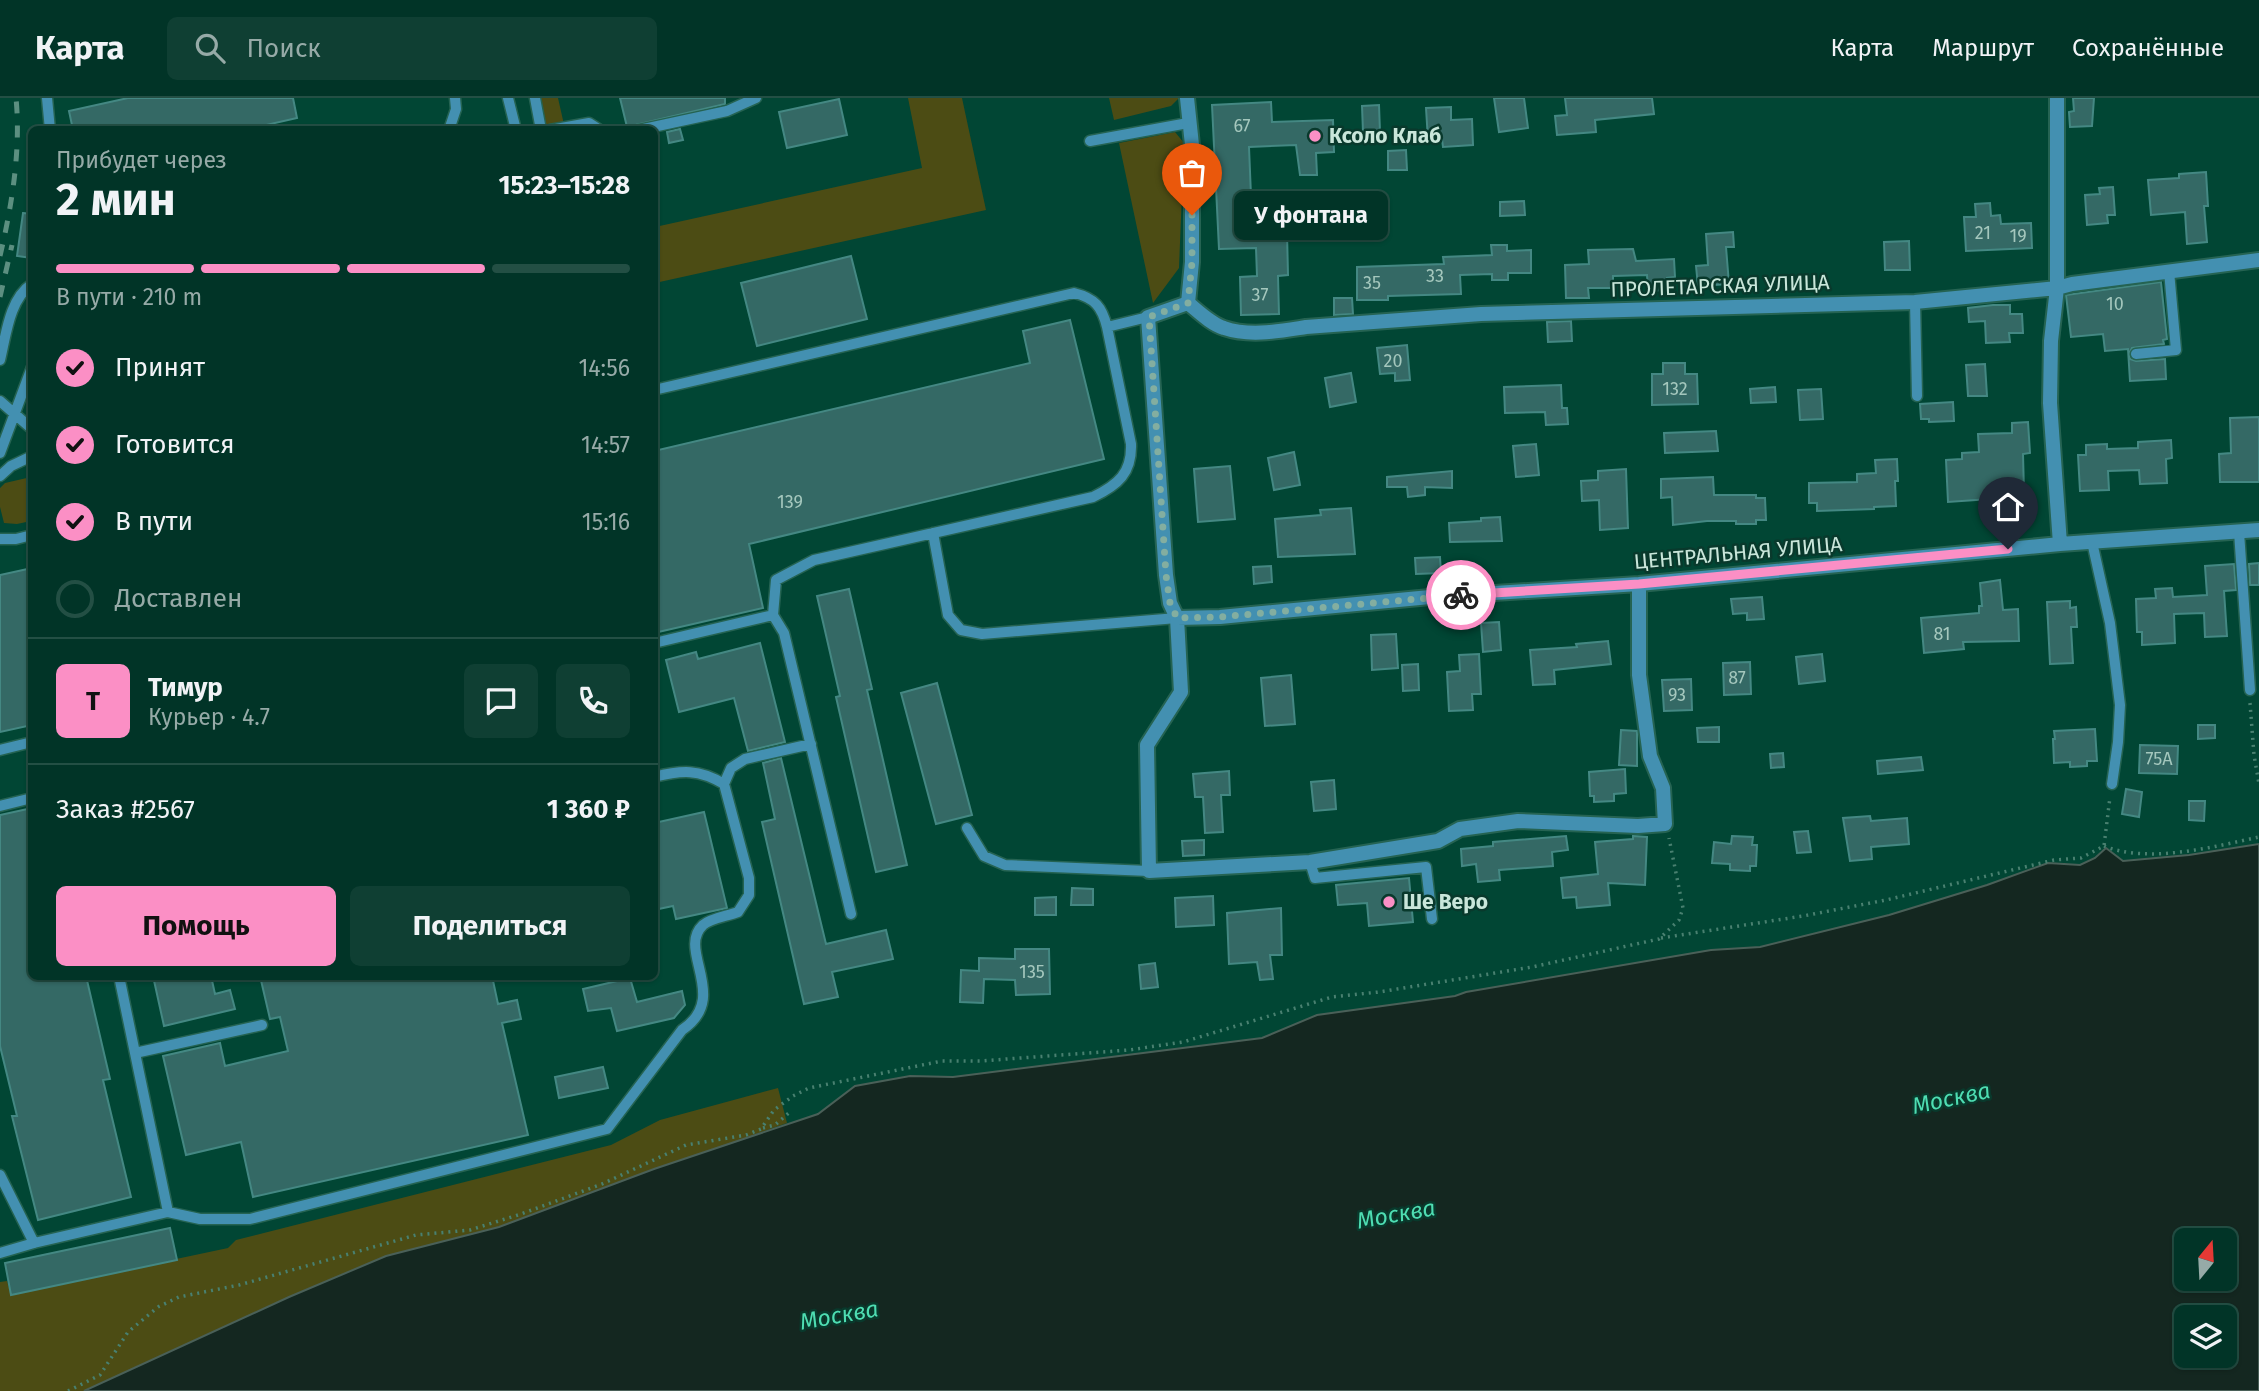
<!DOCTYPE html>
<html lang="ru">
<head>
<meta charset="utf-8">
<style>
	:root { --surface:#013427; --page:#0f3f33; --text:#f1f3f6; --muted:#96aaa7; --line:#234f44; --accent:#fb8fc5 }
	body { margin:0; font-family:"Fira Sans",sans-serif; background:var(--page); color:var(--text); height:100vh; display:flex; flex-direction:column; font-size:26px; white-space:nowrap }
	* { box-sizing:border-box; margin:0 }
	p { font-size:23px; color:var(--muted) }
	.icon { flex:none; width:38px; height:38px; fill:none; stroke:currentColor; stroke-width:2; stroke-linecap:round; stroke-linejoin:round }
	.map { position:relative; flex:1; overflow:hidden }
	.details { position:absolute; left:28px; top:28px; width:630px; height:854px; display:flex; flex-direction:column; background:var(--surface); border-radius:10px; box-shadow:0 2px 5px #0004,0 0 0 2px var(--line) }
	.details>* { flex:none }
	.needle { width:46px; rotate:18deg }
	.tools { position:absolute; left:2174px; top:1130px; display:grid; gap:14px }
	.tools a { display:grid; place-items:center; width:63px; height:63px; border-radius:10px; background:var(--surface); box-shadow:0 2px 5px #0004,0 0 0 2px var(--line); font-size:35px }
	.pin { position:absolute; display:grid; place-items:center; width:60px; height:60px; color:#fff; margin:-72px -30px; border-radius:50% 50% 50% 0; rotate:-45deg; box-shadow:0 0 7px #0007 }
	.pin .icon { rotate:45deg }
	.courier { position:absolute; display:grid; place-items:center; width:70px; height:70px; margin:-35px; border:5px solid #fb8fc5; border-radius:50%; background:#fff; color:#222; box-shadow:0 2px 9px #0007 }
	.bubble { position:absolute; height:49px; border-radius:10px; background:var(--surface); box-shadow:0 2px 5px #0004,0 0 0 2px var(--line); font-size:23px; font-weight:700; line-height:49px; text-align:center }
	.overview em { font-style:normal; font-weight:700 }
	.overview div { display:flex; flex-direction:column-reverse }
	.overview { display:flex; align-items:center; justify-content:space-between; height:119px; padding:0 28px }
	h1 { font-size:46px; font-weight:700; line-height:52px }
	.bar { display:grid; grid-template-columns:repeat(4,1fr); gap:10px 7px; align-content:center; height:84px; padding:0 28px }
	.bar i { height:9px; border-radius:5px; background:var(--line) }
	.bar .active { background:var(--accent) }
	.bar p { grid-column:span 4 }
	.line { display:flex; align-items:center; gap:18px; padding:0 28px; border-top:2px solid var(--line) }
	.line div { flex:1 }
	.round { display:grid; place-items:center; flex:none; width:74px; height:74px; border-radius:10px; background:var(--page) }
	ol { padding:0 28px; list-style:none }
	li { display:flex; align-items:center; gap:21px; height:77px }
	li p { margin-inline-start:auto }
	li .icon { padding:7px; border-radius:50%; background:var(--accent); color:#111; stroke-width:4 }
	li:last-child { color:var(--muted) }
	li i { width:38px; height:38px; border:4px solid var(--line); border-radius:50% }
	.primary-button { display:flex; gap:14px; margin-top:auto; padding:14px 28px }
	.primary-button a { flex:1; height:80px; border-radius:10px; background:var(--accent); color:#111; font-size:28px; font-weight:700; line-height:80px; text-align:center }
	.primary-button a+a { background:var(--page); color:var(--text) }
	header { display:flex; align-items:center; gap:42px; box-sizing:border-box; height:98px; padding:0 35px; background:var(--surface); border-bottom:2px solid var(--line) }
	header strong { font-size:33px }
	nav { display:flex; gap:38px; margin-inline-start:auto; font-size:24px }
	.search { width:490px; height:63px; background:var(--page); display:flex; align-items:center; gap:18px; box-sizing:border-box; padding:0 24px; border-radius:10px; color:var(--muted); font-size:26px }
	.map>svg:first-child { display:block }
</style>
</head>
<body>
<header>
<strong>Карта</strong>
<div class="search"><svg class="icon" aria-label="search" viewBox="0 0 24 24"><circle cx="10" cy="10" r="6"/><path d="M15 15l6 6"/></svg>Поиск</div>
<nav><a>Карта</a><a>Маршрут</a><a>Сохранённые</a></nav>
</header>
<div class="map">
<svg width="2259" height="1293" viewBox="0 0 2259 1293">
	<rect width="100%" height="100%" fill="#014634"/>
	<path fill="#4c4c14" d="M540 0H558L565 31H546Z
		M908 0H962L986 112 655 185V129L922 70Z
		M1109 0H1179L1171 8 1114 22Z
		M1175 34 1184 45 1179 170 1153 205 1119 45Z
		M31 379V423L17 426 4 425 0 409V390L5 385Z
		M778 990 787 1025 498 1129 386 1158 289 1199 84 1293H0V1184L7 1183 11 1196 228 1150 236 1142 611 1047 660 1022Z"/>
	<path fill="#142720" stroke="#4a6058" stroke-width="2" fill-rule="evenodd" d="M2259 746V1293H84L289 1199 386 1158 499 1129 654 1071 818 1016 855 988 910 978 953 979 1262 940 1317 917 1455 898 1466 894 1711 852 1760 849 1889 817 1987 787 2048 765 2080 767 2095 760 2106 750 2123 763 2189 757ZM2186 1143H2224V1181H2186ZM2186 1220H2224V1258H2186Z"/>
	<path fill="#346965" stroke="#448883" stroke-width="2" d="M128 0H293L297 20 244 32H73L69 13Z
		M620 0H725V6L627 29Z
		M1494 0H1524L1528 30 1499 34Z
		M1565 0H1652L1654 16 1595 22 1596 34 1557 37 1555 18 1567 17Z
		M2073 0H2094L2092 28 2070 29 2069 14 2074 13Z
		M839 1 847 37 787 50 779 14Z
		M1271 4 1272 24 1333 22 1334 54 1316 55 1317 77H1300L1296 47 1249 49 1251 98H1264L1266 135 1287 134 1288 177 1278 178 1279 216 1241 217 1240 179 1257 178 1256 150 1219 151 1212 7Z
		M1379 7 1380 34H1363L1362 8Z
		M1451 9V22L1472 21 1473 47 1443 49 1442 41 1428 42 1426 10Z
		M680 31 683 42 669 45 667 34Z
		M1406 52 1407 72H1388V53Z
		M2206 74 2208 108H2204L2207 144 2187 146 2185 114 2151 117 2148 82 2179 80V76Z
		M2113 89 2115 117H2107L2108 125 2087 127 2085 97 2100 96 2099 90Z
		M1524 103 1525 117 1500 118V104Z
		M1990 105 1991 118 2000 117 2001 126 2031 125 2032 150 1966 153 1964 119H1976L1975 106Z
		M23 115 32 116V160L17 158Z
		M1733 134 1734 149H1726L1729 186 1698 188 1696 168 1708 167 1706 136Z
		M1909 143 1910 172H1885L1884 144Z
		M1491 147H1507V153L1531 152V175H1508V182H1492V176L1460 177 1461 196 1388 198V202H1357V169L1444 166 1443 159 1492 157Z
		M1633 151 1636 163 1674 161 1675 179 1667 180V192L1648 193 1647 177 1613 178V190H1588L1589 200H1566L1565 167 1589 166 1588 152Z
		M851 158 867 221 757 248 741 185Z
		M2161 184 2167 241 2163 242 2164 246 2132 250 2129 256 2130 261 2136 263 2165 261 2166 281 2130 283 2128 251 2105 253 2103 236 2071 239 2066 197Z
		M1334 200H1352L1353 216 1334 217Z
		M1993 207H2010V216H2022L2023 235H2009L2010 244 1986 245 1985 223 1969 224 1968 210Z
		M1070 222 1104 361 749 446 763 510 654 535V353L1030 265 1023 233Z
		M1571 223 1572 243 1548 244 1547 224Z
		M1407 247 1410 282 1395 283V275L1380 276 1377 250Z
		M1663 265H1685V276H1697L1698 306 1652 307V276H1663Z
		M1985 266 1987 298H1968L1966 267Z
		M1351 275 1356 304 1330 309 1325 280Z
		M1561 287 1562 310H1567L1568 326 1546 327 1545 314 1505 315 1504 289Z
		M1775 289 1776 304 1751 305 1750 291Z
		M1821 291 1823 321 1800 322 1798 292Z
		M1953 304 1954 323 1929 324V321H1921L1920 306Z
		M2259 319V384H2220L2219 356 2231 355 2230 320Z
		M2028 324 2030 355 2023 356 2024 394 1990 395V401L1948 404 1946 362 1962 361V355L1979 354 1978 336 2012 335V325Z
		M1716 333 1718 353 1665 355 1664 335Z
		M2171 342 2172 360 2166 361 2167 385 2140 386 2139 372 2108 373 2109 392 2080 393 2078 357H2086V347L2107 346V351L2138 350V344Z
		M1536 346 1539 377 1516 379 1513 348Z
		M1294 354 1300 387 1274 392 1268 360Z
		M1897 361 1898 383H1895L1896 408 1874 409V411L1817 413V405H1809V385L1857 384V376L1876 375 1875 362Z
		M1230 368 1235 421 1198 424 1194 371Z
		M1626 371 1628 430 1600 432 1599 402 1582 403 1581 383 1598 382V373Z
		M1452 373V390L1425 389V397L1408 399 1407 389H1387V379Z
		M1713 379 1714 397H1756V400H1765L1766 422H1756V426H1736V423H1707L1673 427 1672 399 1661 400V381Z
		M1351 410 1355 456 1278 459 1275 421 1321 417 1320 412Z
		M1500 419 1502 443 1450 444 1449 425 1481 423V420Z
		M1440 459 1441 475 1416 476 1415 460Z
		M2259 465V487H2250L2249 466Z
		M2234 466 2236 492 2224 493 2227 538 2205 539 2204 515 2174 516 2175 545 2142 547V534H2137L2136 501 2156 500 2155 491 2172 490 2173 499 2207 497 2205 468Z
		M1271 468 1272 484 1254 486 1253 469Z
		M32 470V627L0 634V477Z
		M2000 482 2003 512 2018 511 2019 543 1963 544 1964 551 1924 555 1921 520 1979 515V508H1982L1980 485Z
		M849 491 872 591 867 592 907 767 876 774 836 599 840 598 817 498Z
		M1762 499 1764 521 1747 522V515L1733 516 1731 501Z
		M2070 503V510L2076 509 2077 529H2071L2073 565 2050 566 2047 504Z
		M1499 524 1501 552 1483 554 1481 525Z
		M1396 536 1398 570 1372 572 1371 537Z
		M1608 543 1611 566 1554 572 1555 586 1533 587 1530 552 1577 549 1576 546Z
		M760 545 785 644 748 653 734 600 679 614 666 562 696 554 698 561Z
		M1479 556 1481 596H1472L1473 612 1449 613 1447 574 1460 573 1459 557Z
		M1822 556 1825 583 1799 586 1796 559Z
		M1750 564 1751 596 1724 597 1723 565Z
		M1418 566 1419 592 1403 593 1402 567Z
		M1291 577 1295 626 1265 628 1261 580Z
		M1691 581 1692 612 1664 613 1662 582Z
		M937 585 972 717 936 726 901 595Z
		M2198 627H2215V640L2198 641Z
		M1719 629V644H1698L1697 630Z
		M2095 631 2097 663H2087V668L2070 669V664L2054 665 2053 641H2055L2054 633Z
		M1621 632 1637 633V668L1619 667Z
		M2140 647 2178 648 2177 676 2139 675Z
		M1783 655 1784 669 1771 670 1770 656Z
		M1921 659 1923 672 1878 676 1877 663Z
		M781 660 826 846 886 832 893 861 832 874 838 899 804 906 762 724 775 721 763 665Z
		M1625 671 1626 695 1614 696V703L1594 704V698H1590L1589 674Z
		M1229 673 1230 697H1221L1223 734 1205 735 1203 699H1195L1193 676Z
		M1334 682 1336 711 1314 713 1311 684Z
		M2126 691 2142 694 2139 719 2122 716Z
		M2189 703H2205L2204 723 2189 722Z
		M32 710V878H86L110 981 103 982 131 1099 38 1122 12 1018H17L0 948V717Z
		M704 714 727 810 676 821 673 808 654 812V725Z
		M1870 718 1871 723 1907 720 1909 746 1871 749 1872 761 1850 763 1843 720Z
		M1808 733 1811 754 1797 755 1794 734Z
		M1566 738 1568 752 1552 754 1553 768 1499 772 1500 782 1478 784 1476 766 1462 768 1461 751 1493 748V744Z
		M1633 738 1647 739 1645 787 1608 785 1610 807 1577 810 1576 799 1563 800 1561 780 1598 776 1595 744 1633 741Z
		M1732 738 1753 739 1752 747H1757L1756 768H1750V773L1730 772V766L1712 765 1714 744 1731 746Z
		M1204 742V757L1183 758 1182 743Z
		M1409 780 1413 824 1369 828 1367 805 1338 807 1336 787Z
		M1072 790 1093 791V807H1071Z
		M1213 798 1214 827 1176 829 1175 800Z
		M1056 799V817H1035V800Z
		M1281 810 1282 857H1270L1273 881 1260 882 1257 864 1229 866 1227 815Z
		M1015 851H1049L1050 896 1016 897 1015 882 984 881 983 905 960 904 961 872 979 873V860L1015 861Z
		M1155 865 1158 889 1141 891 1139 867Z
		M153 878H211L215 896 230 892 235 911 164 928Z
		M260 878H492L498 906 517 902 521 921 502 925 528 1037 253 1099 241 1044 186 1057 163 958 220 945 225 968 288 953 280 919 270 921Z
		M630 880 637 904 682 893 685 907 674 920 617 933 611 910 588 913 583 891Z
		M603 969 608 990 559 1000 555 979Z
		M170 1130 177 1162 11 1197 5 1165Z"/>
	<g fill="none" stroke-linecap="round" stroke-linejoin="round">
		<defs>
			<path id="lane" d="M47 0 50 32
				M508 0 516 32
				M535 0 541 32
				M449 32 456 11 455 0
				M550 32 589 25 600 32
				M639 32 727 13 756 0
				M1090 43 1188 25
				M1915 204 1917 298
				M2136 256 2176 252 2169 173
				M0 262C6 238 9 201 32 186
				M654 292 1074 195C1095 200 1102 209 1107 229L1148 219
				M0 303 32 331
				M0 355 32 269
				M0 378 11 368 32 358
				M2239 434 2250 592
				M933 435 948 517 961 532 982 536 1177 520
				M0 441H16L32 437
				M2092 444 2110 525 2120 607 2118 644 2112 686
				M773 517 784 535 851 816
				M654 545 773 517 776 482 814 462 1093 399C1118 387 1132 375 1131 346L1107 229
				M0 652 32 644
				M724 686 731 670 745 661 811 646
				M0 708 32 700
				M967 730 984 758 1005 767 1149 773
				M1310 764 1315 780 1426 769 1432 821
				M119 878 168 1114
				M135 955 262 927
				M0 1077 34 1145
				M0 1155 34 1145 168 1114 200 1121H250L607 1031 682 932C731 899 676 852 703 827 711 820 728 818 738 814L749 797V780L724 686C699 671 682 672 654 679"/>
			<path id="street" d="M1187 0 1192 47V164L1188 205
				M2057 0V190L2051 243 2050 305 2060 446
				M1188 205 1148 219 1166 477 1170 505 1177 520 1220 519 1430 499 1639 486 2060 446 2259 432
				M1188 205C1199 214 1211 226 1224 230 1250 239 1280 233 1306 229L1481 216 1915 204 2057 190 2072 186 2259 162
				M1177 520 1181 594 1147 647 1149 773 1310 764 1438 743 1460 731 1518 723 1638 728 1665 726 1663 690 1650 658 1639 577V486"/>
		</defs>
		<use href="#lane" stroke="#256352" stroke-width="13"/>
		<use href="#street" stroke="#256352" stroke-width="18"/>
		<path stroke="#498070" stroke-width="3.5" stroke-dasharray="2 5" stroke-linecap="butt" d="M2250 605 2254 657 2259 686
			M2104 748C2148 766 2213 749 2259 739
			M1661 840 1803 818 1886 802 2054 762 2081 760 2104 748 2110 699
			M763 1030 775 1027 791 1013
			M68 1293 100 1277 128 1234 158 1209 179 1199 239 1187 416 1137 470 1132 521 1116 602 1086 686 1047 746 1037 761 1031 774 1012 793 998 809 990 942 963H980L1129 952 1183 944 1332 899 1379 894 1532 869 1659 841 1679 822 1683 810 1669 740"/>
		<use href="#lane" stroke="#4390b1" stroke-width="10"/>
		<use href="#street" stroke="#4390b1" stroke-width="14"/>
		<path stroke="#5c8f80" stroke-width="5" stroke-dasharray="12 12" stroke-linecap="butt" d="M0 158C12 107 21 52 16 0
			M0 199 12 147"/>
	</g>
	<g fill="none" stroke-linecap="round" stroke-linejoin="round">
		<path stroke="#83aea0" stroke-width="7" stroke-dasharray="0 12.6" d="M1192 117V164L1188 205 1149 219 1166 477 1170 505 1177 520 1220 519 1461 497"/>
		<path stroke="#fb8fc5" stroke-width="9" d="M1461 497 1639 486 2008 451"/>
	</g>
	<g fill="#fb8fc5" stroke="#09392c" stroke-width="2.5">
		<circle cx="1315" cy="38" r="7"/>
		<circle cx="1389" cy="804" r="7"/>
	</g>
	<g text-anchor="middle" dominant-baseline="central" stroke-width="5" stroke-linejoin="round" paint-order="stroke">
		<g font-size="18" fill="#a4c7bd">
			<text x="1242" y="28">67</text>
			<text x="1983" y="135">21</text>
			<text x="2018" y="138">19</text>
			<text x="1435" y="178">33</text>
			<text x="1372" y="185">35</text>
			<text x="1260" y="197">37</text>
			<text x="2115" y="206">10</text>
			<text x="1393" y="263">20</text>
			<text x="1675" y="291">132</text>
			<text x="790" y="404">139</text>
			<text x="1942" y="536">81</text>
			<text x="1737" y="580">87</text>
			<text x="1677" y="597">93</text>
			<text x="2159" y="661">75А</text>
			<text x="1032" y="874">135</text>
		</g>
		<g font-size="21" font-weight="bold" fill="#c9e6da" stroke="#09392c" text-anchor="start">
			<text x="1329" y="38">Ксоло Клаб</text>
			<text x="1403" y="804">Ше Веро</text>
		</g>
		<g font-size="21" fill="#c9e6da" stroke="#09392c">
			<text transform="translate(1720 188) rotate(-2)">ПРОЛЕТАРСКАЯ УЛИЦА</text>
			<text transform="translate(1738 455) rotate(-5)">ЦЕНТРАЛЬНАЯ УЛИЦА</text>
		</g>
		<g font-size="23" font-style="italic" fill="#4eddb2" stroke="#09392c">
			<text transform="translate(1951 1000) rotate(-12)">Москва</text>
			<text transform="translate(1396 1116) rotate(-10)">Москва</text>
			<text transform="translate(839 1217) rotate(-10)">Москва</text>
		</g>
	</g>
</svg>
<div class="tools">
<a><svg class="needle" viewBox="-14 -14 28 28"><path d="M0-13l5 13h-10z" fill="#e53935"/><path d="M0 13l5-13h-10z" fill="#96aaa7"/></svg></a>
<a><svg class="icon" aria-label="layers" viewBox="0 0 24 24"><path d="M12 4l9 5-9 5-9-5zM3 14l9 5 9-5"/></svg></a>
</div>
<div class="pin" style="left:1192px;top:117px;background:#ea580c"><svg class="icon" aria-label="bag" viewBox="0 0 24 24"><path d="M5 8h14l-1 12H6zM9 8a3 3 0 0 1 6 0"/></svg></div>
<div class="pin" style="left:2008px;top:451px;background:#1f2937"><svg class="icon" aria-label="home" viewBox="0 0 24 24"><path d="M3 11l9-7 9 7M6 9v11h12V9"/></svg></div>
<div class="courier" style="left:1461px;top:497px"><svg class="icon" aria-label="bike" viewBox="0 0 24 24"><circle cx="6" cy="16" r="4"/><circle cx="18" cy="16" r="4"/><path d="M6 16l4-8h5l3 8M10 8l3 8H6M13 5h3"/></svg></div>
<div class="bubble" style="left:1234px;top:93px;width:154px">У фонтана</div>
<section class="details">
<div class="overview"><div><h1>2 мин</h1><p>Прибудет через</p></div><em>15:23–15:28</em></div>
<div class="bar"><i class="active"></i><i class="active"></i><i class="active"></i><i></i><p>В пути · 210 m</p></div>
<ol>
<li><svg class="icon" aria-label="check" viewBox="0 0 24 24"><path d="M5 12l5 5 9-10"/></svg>Принят<p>14:56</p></li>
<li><svg class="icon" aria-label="check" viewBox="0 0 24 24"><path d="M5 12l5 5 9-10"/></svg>Готовится<p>14:57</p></li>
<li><svg class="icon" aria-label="check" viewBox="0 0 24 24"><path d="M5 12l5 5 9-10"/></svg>В пути<p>15:16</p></li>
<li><i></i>Доставлен</li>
</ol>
<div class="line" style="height:126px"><b class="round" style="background:var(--accent);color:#111">Т</b><div><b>Тимур</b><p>Курьер · 4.7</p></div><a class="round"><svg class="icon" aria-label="chat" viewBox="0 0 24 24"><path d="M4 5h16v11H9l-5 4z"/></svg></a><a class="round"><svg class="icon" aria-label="phone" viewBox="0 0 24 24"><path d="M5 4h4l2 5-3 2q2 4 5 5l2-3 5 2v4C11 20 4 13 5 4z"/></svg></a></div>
<div class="line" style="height:91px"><div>Заказ #2567</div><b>1 360 ₽</b></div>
<div class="primary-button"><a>Помощь</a><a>Поделиться</a></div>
</section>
</div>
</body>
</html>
